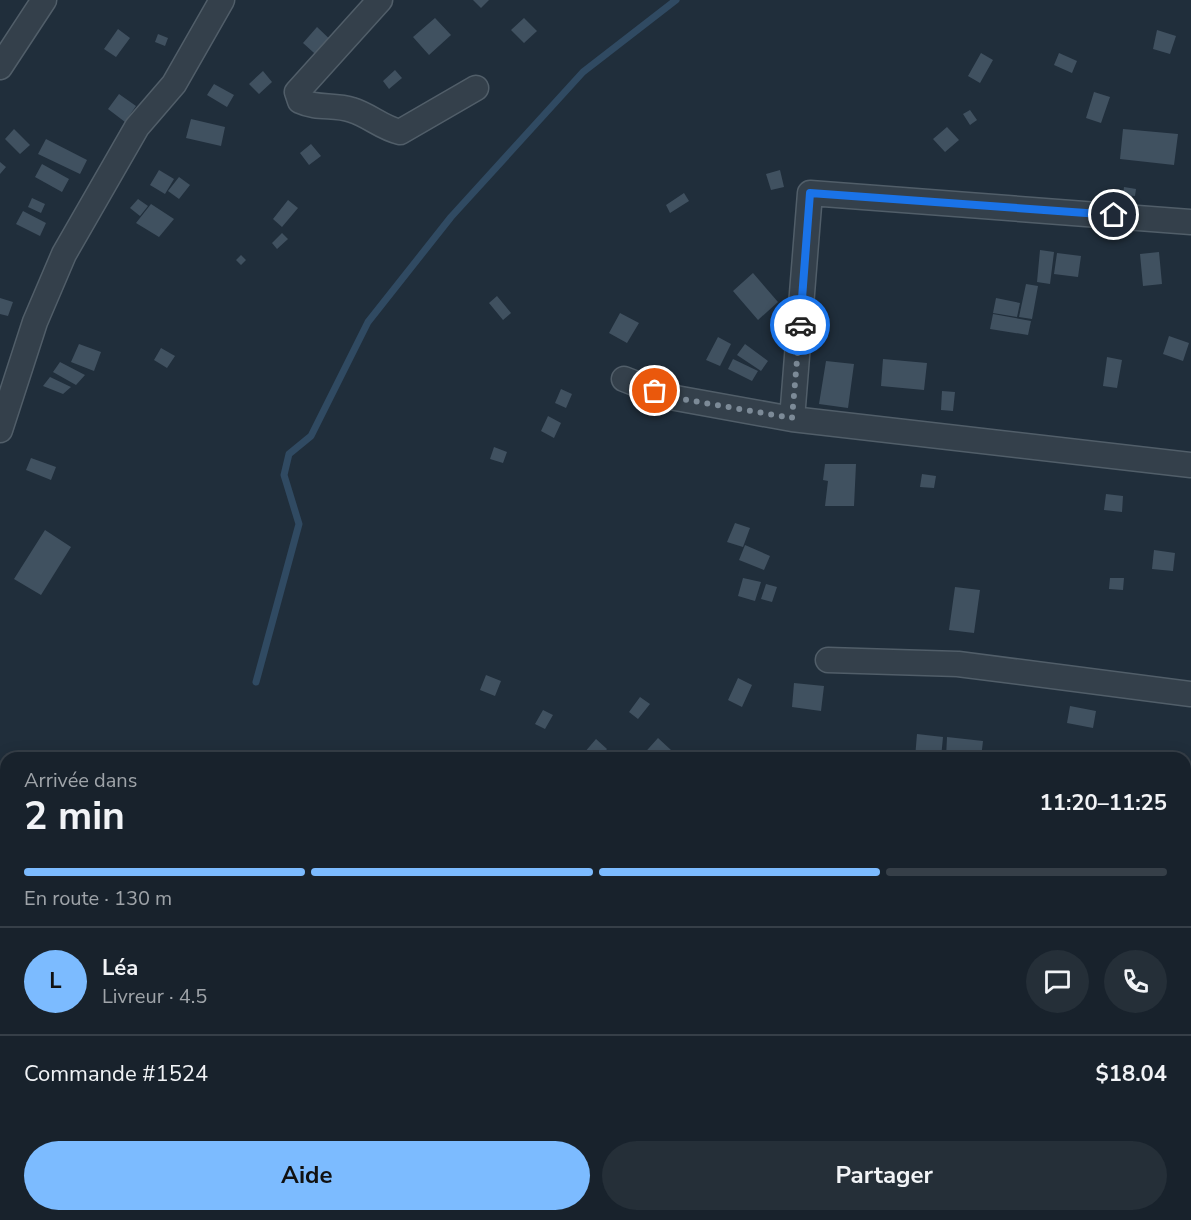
<!DOCTYPE html>
<html lang="fr">
<head>
<meta charset="utf-8">
<style>
	:root { --surface:#18222c; --page:#252f38; --text:#f1f3f6; --muted:#9fa4a9; --line:#363f48; --accent:#7cbbff }
	body { margin:0; font-family:"Nunito Sans",sans-serif; background:var(--page); color:var(--text); height:100vh; display:flex; flex-direction:column; font-size:22px; white-space:nowrap }
	* { box-sizing:border-box; margin:0 }
	p { font-size:20px; color:var(--muted) }
	.icon { flex:none; width:33px; height:33px; fill:none; stroke:currentColor; stroke-width:2; stroke-linecap:round; stroke-linejoin:round }
	.map { position:relative; flex:1; overflow:hidden }
	.sheet { position:absolute; left:0px; top:752px; width:1191px; height:470px; display:flex; flex-direction:column; background:var(--surface); border-radius:18px 18px 0 0; box-shadow:0 3px 15px #0003,0 0 0 2px var(--line) }
	.sheet>* { flex:none }
	.pin { position:absolute; display:grid; place-items:center; width:51px; height:51px; color:#fff; margin:-26px; border:3px solid #fff; border-radius:50%; box-shadow:0 2px 6px #0007 }
	.courier { position:absolute; display:grid; place-items:center; width:60px; height:60px; margin:-30px; border:4px solid #1a73e8; border-radius:50%; background:#fff; color:#222; box-shadow:0 2px 8px #0007 }
	.summary em { font-style:normal; font-weight:700 }
	.summary div { display:flex; flex-direction:column-reverse }
	.summary { display:flex; align-items:center; justify-content:space-between; height:102px; padding:0 24px }
	h1 { font-size:39px; font-weight:700; line-height:45px }
	.bar { display:grid; grid-template-columns:repeat(4,1fr); gap:9px 6px; align-content:center; height:72px; padding:0 24px }
	.bar i { height:8px; border-radius:4px; background:var(--line) }
	.bar .on { background:var(--accent) }
	.bar p { grid-column:span 4 }
	.line { display:flex; align-items:center; gap:15px; padding:0 24px; border-top:2px solid var(--line) }
	.line div { flex:1 }
	.round { display:grid; place-items:center; flex:none; width:63px; height:63px; border-radius:32px; background:var(--page) }
	.action { display:flex; gap:12px; margin-top:auto; padding:12px 24px }
	.action a { flex:1; height:69px; border-radius:36px; background:var(--accent); color:#111; font-size:24px; font-weight:700; line-height:69px; text-align:center }
	.action a+a { background:var(--page); color:var(--text) }
	.map>svg:first-child { display:block }
</style>
</head>
<body>
<div class="map">
<svg width="1191" height="1220" viewBox="0 0 1191 1220">
	<rect width="100%" height="100%" fill="#202e3b"/>
	<g fill="none" stroke-linecap="round" stroke-linejoin="round">
		<path stroke="#304a62" stroke-width="7" d="M256 682 299 524 284 475 289 454 311 436 368 322 451 217 583 72 676 0"/>
	</g>
	<path fill="#405160" d="M473 0H489L481 8Z
		M435 18 451 35 429 55 413 37Z
		M524 18 537 31 524 43 511 30Z
		M317 27 337 46 323 61 303 43Z
		M118 29 130 38 116 57 104 49Z
		M1157 30 1176 36 1170 54 1153 49Z
		M158 34 168 38 165 46 155 42Z
		M981 53 993 60 980 83 968 76Z
		M1059 53 1077 61 1072 73 1054 65Z
		M395 70 402 78 389 89 383 81Z
		M263 71 272 82 259 94 249 84Z
		M214 84 234 95 227 107 207 95Z
		M1094 92 1110 97 1101 123 1086 118Z
		M119 94 136 106 125 122 108 109Z
		M970 110 977 120 970 125 963 114Z
		M191 119 225 127 221 146 186 138Z
		M947 127 959 140 945 152 933 139Z
		M14 129 30 145 20 154 5 139Z
		M1123 129 1178 134 1174 165 1120 159Z
		M46 139 87 160 80 174 38 154Z
		M311 144 321 156 309 165 300 153Z
		M0 162 6 167 0 174Z
		M42 164 69 179 62 192 35 177Z
		M159 170 174 179 165 194 150 185Z
		M780 170 784 187 771 190 766 174Z
		M179 177 190 185 179 199 168 191Z
		M1124 187 1136 189 1135 196 1123 195Z
		M684 193 689 201 670 213 666 205Z
		M32 198 45 204 41 213 28 207Z
		M138 199 148 206 140 216 130 208Z
		M288 200 298 208 282 227 273 219Z
		M151 204 174 219 159 237 136 223Z
		M23 211 46 223 40 236 16 224Z
		M282 233 288 239 277 249 272 243Z
		M1040 250 1054 252 1050 284 1037 282Z
		M1159 252 1162 284 1143 286 1140 254Z
		M1057 253 1081 256 1078 277 1054 274Z
		M241 255 246 260 241 265 236 260Z
		M753 273 778 302 758 320 733 291Z
		M1026 284 1038 286 1032 319 1019 317Z
		M497 296 511 313 503 320 489 303Z
		M0 298 13 302 8 316 0 314Z
		M996 298 1020 303 1017 317 993 313Z
		M620 313 639 323 627 343 609 333Z
		M993 314 1031 321 1028 335 990 329Z
		M1169 336 1189 343 1183 361 1163 354Z
		M718 337 731 344 720 366 706 360Z
		M79 344 101 352 94 371 71 362Z
		M745 344 768 361 761 371 737 355Z
		M161 348 175 356 167 368 154 360Z
		M1107 357 1122 360 1117 388 1103 386Z
		M733 359 758 371 752 381 728 369Z
		M883 359 927 363 924 390 881 386Z
		M826 361 854 364 848 408 819 404Z
		M60 362 85 375 76 385 53 372Z
		M50 377 71 387 63 394 43 386Z
		M561 389 572 394 566 408 555 403Z
		M942 391 955 392 953 411 941 410Z
		M548 416 561 423 554 438 541 431Z
		M494 447 507 452 503 463 490 459Z
		M31 458 56 467 51 480 26 470Z
		M825 464H856L854 506H825L828 481 823 480Z
		M922 474 936 476 934 488 920 487Z
		M1106 494 1123 496 1122 512 1104 510Z
		M735 523 750 528 743 547 727 542Z
		M45 530 71 547 41 595 14 579Z
		M745 545 770 556 764 570 739 560Z
		M1154 550 1175 553 1173 571 1152 569Z
		M743 578 761 582 755 601 738 596Z
		M1110 578H1124L1123 590 1109 589Z
		M766 584 777 587 772 602 761 599Z
		M955 587 980 590 974 633 949 630Z
		M486 675 501 681 495 696 480 690Z
		M738 678 752 685 742 707 728 700Z
		M794 683 824 686 821 711 792 707Z
		M640 697 650 704 638 719 629 712Z
		M1070 706 1096 711 1093 728 1067 723Z
		M543 710 553 715 545 729 535 724Z
		M917 734 943 737 941 758H915Z
		M947 737 983 741 981 758H946Z
		M658 738 671 750 664 758H640Z
		M596 739 607 749 600 758H589L584 753Z
		M6 1101V1122L0 1117V1109Z
		M71 1215H85L83 1220H69Z
		M459 1215H481V1219L459 1220Z
		M630 1215H651V1220H630Z
		M655 1215H666V1219L655 1218Z
		M711 1215H727V1220L711 1219Z
		M1057 1215H1084L1082 1220H1055Z"/>
	<g fill="none" stroke-linecap="round" stroke-linejoin="round">
		<defs>
			<path id="street" d="M380 0 297 92 300 101C317 109 335 104 352 110 369 115 382 128 400 132L476 88
				M0 67 44 0
				M624 379 670 397 792 419 1191 465
				M792 419 810 193 1191 222
				M0 430 35 322 64 254 137 127 174 84 222 0
				M828 660 958 664 1191 694
				M1185 930 1191 931
				M0 941 6 948
				M0 1144 6 1148
				M1185 1168 1191 1169
				M173 1215 190 1220
				M576 1215V1220"/>
		</defs>
		<use href="#street" stroke="#515e69" stroke-width="27"/>
		<use href="#street" stroke="#34404b" stroke-width="24"/>
	</g>
	<g fill="none" stroke-linecap="round" stroke-linejoin="round">
		<path stroke="#7c8a97" stroke-width="6" stroke-dasharray="0 10.8" d="M655 391 670 397 792 418 800 325"/>
		<path stroke="#1a73e8" stroke-width="8" d="M800 325 810 193 1114 215"/>
	</g>
</svg>
<div class="pin" style="left:655px;top:391px;background:#ea580c"><svg class="icon" aria-label="bag" viewBox="0 0 24 24"><path d="M5 8h14l-1 12H6zM9 8a3 3 0 0 1 6 0"/></svg></div>
<div class="pin" style="left:1114px;top:215px;background:#1f2937"><svg class="icon" aria-label="home" viewBox="0 0 24 24"><path d="M3 11l9-7 9 7M6 9v11h12V9"/></svg></div>
<div class="courier" style="left:800px;top:325px"><svg class="icon" aria-label="car" viewBox="0 0 24 24"><path d="M5 17H2v-5l4-1 3-4h7l3 4 3 1v5h-3M9 17h6M6 11h13"/><circle cx="7" cy="17" r="2"/><circle cx="17" cy="17" r="2"/></svg></div>
<section class="sheet">
<div class="summary"><div><h1>2 min</h1><p>Arrivée dans</p></div><em>11:20–11:25</em></div>
<div class="bar"><i class="on"></i><i class="on"></i><i class="on"></i><i></i><p>En route · 130 m</p></div>
<div class="line" style="height:108px"><b class="round" style="background:var(--accent);color:#111">L</b><div><b>Léa</b><p>Livreur · 4.5</p></div><a class="round"><svg class="icon" aria-label="chat" viewBox="0 0 24 24"><path d="M4 5h16v11H9l-5 4z"/></svg></a><a class="round"><svg class="icon" aria-label="phone" viewBox="0 0 24 24"><path d="M5 4h4l2 5-3 2q2 4 5 5l2-3 5 2v4C11 20 4 13 5 4z"/></svg></a></div>
<div class="line" style="height:78px"><div>Commande #1524</div><b>$18.04</b></div>
<div class="action"><a>Aide</a><a>Partager</a></div>
</section>
</div>
</body>
</html>
